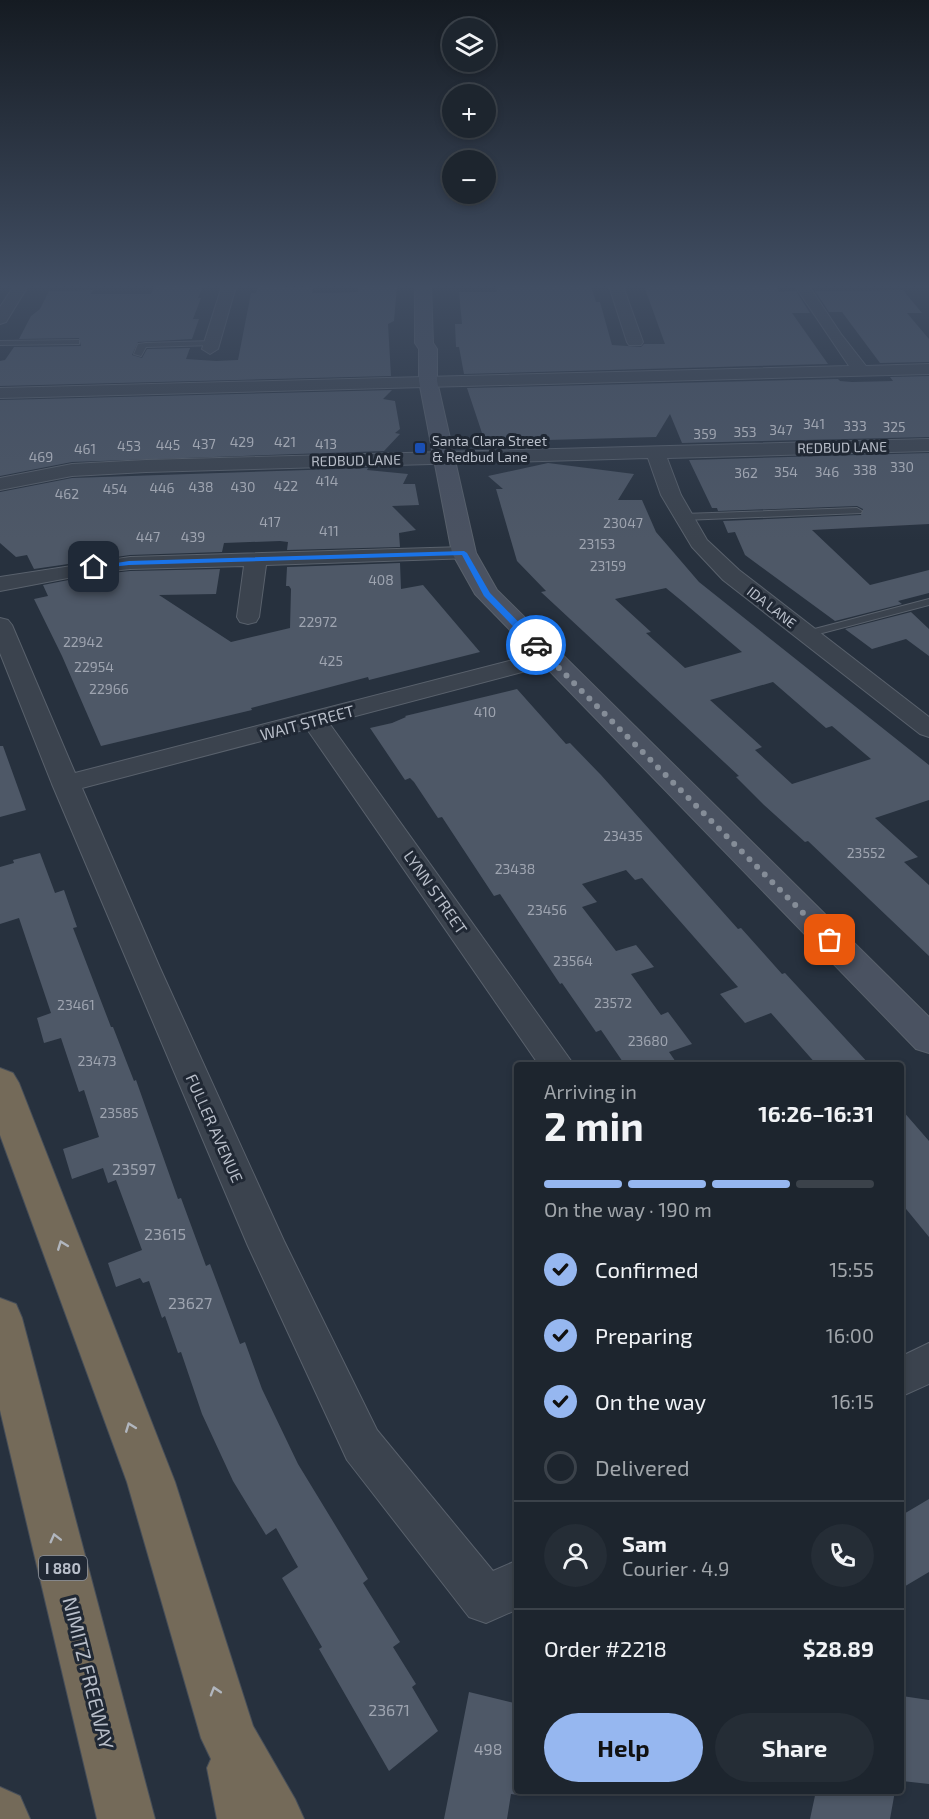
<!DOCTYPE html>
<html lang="en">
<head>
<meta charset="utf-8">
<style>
	:root { --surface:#1d252e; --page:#252d36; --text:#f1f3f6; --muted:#a0a5aa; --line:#3b424a; --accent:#96b7f0 }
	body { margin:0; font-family:"Exo 2",sans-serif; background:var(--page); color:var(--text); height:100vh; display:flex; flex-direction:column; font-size:22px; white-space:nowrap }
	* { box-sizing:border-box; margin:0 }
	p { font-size:20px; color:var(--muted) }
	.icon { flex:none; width:33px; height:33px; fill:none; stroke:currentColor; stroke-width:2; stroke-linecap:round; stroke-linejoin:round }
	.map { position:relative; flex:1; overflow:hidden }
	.side { position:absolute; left:514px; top:1062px; width:390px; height:732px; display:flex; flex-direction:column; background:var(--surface); border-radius:6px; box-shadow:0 3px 9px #0003,0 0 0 2px var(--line) }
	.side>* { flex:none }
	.tools { position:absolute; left:442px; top:18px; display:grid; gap:12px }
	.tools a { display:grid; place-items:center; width:54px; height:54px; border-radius:50%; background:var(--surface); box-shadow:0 3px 9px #0003,0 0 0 2px var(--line); font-size:30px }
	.pin { position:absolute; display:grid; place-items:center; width:51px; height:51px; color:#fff; margin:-26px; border-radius:12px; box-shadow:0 3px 9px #0006 }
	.courier { position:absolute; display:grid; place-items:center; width:60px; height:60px; margin:-30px; border:4px solid #1a73e8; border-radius:50%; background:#fff; color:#222; box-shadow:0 2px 8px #0007 }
	.overview em { font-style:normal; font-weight:700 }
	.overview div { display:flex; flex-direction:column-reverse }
	.overview { display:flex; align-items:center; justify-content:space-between; height:102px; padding:0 30px }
	h1 { font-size:39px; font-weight:700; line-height:45px }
	.bar { display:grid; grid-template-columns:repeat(4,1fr); gap:9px 6px; align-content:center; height:72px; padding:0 30px }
	.bar i { height:8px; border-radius:4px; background:var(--line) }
	.bar .on { background:var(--accent) }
	.bar p { grid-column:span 4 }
	.line { display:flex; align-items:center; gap:15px; padding:0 30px; border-top:2px solid var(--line) }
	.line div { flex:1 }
	.round { display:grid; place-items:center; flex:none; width:63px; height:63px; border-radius:32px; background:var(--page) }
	ol { padding:0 30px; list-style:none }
	li { display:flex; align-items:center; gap:18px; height:66px }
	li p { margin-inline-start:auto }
	li .icon { padding:6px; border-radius:50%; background:var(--accent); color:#111; stroke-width:4 }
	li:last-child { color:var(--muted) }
	li i { width:33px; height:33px; border:3px solid var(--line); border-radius:50% }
	.action { display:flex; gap:12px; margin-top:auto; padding:12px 30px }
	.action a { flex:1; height:69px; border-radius:36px; background:var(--accent); color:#111; font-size:24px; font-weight:700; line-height:69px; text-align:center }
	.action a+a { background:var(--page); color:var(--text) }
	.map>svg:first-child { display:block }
</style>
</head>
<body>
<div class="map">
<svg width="929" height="1819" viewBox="0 0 929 1819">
	<rect width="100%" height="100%" fill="#27313e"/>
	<path fill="#4e5867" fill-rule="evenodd" d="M154 286H203L198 298H201L193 319H199L192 339 138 342 132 355 142 358 147 349 190 348 186 359 216 361 238 360 251 293H256L258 286 313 287 312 293 358 292V286H397L394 321 388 324 391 376 0 386V361L5 360 14 347 81 346 79 338 19 339 31 316 40 309 49 291 93 290 91 294H151Z
		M496 286H591L596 302H600L612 345 641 347 644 344H665L644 286H775L779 292 796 291 810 313H792L828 364 464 374 459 347H456L455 324H462L459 292H497Z
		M903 290 922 313H907L929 339V362L880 363 842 312H829L815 291Z
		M929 376V437L682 443 670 414 656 437 511 441 483 436 467 388 838 379 840 381 852 382 893 381 890 377Z
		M392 390 383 399 395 401 400 429 395 433 400 434 384 451 72 462 0 476V400Z
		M929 453V524L812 530 870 585 929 570V593L898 601 902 604 835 621 745 555 735 532 728 533 723 521 861 515 863 509 857 506 718 511 717 508H712L689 460Z
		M548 463 634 474 618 500H642L656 532 699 582 929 765V800L875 818 918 857 904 862 929 885V956L808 841 805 842 764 805 736 777 739 776 541 592 546 591 517 561 496 489H503L488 476ZM666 588 683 602 742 652 685 668 646 633 651 632 615 599ZM773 682 826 728 832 726 871 759 792 784 755 750 762 747 710 700Z
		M368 468 367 470 408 474 403 484H415L419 505 392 506 416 530 399 533 400 547 287 550 288 542 280 541 224 543 222 552 130 555 34 569 27 555 16 557 0 543V492L72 478Z
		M400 563 401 589 423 585 480 652 369 680 368 677 251 708 252 710 101 746 62 656 34 599 48 596 43 585 94 575 130 571 220 569 216 594 159 595 231 642 290 628 291 589 289 586H286L287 567Z
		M911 612 929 629V656L906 639 872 649 845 629Z
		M517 689 566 744 570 743 601 775 738 929 741 928 782 974 785 973 870 1065H817L771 1013 745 1023 720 994 738 987 642 878 635 880 626 870 582 884 597 902 582 907 616 951 636 945 654 967 631 974 661 1015 668 1012 692 1044 669 1052 678 1065H625L601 1030 596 1032 562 983 560 984 500 894 494 896 442 817 438 818 414 782 410 778 405 780 370 728 392 723 406 717 405 716Z
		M0 746H3L26 810 0 817Z
		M40 853 55 893 64 890 77 927 73 928 111 1027H113L134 1081 136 1080 178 1199 181 1198 206 1266 210 1264 240 1344 245 1342 262 1389 298 1464 368 1579 363 1583 400 1642 393 1647 416 1684 412 1687 438 1731 389 1771 319 1649 322 1647 282 1578 298 1567 276 1528 266 1535 233 1481 202 1414 181 1352 178 1353 165 1316 162 1318 149 1281 143 1283 140 1278 116 1287 108 1263 142 1250 116 1180 108 1183 103 1168 72 1179 63 1149 99 1137 84 1090 79 1092 61 1038 44 1043 37 1018 51 1013 19 918 0 924V867L14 863 13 860Z
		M902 1110 929 1141V1237L902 1204Z
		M929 1499V1572L902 1588V1515Z
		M469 1692 518 1704V1795L511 1794 507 1819H444Z
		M902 1696 929 1700V1784L902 1781Z
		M816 1791H895L890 1819H810Z"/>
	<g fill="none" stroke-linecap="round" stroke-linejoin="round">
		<defs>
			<path id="lane" d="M79 340V344H76L0 345V341Z
				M212 341H215V345L146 347 141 356 134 354 138 344 146 343Z
				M857 508 862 511 861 513 683 520 678 517 683 514Z
				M929 599V605L807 637 801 634 803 632Z"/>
			<path id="street" d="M14 286H28L6 322 0 324V307Z
				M222 286H236L218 349 210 354 202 349Z
				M609 286H623L643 342 641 345H629L627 342Z
				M795 286H809L841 334 866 366 929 364V374L0 398V388L849 366Z
				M929 439V451L667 458 681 495 707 540 739 570 929 717V737L920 734 723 580 692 547 661 495 648 458 146 472 72 476 0 490V478L72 464 146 460Z
				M464 547 472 548 475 553 472 558 266 565 259 617 256 622 248 624 240 622 237 617 244 566 130 569 94 573 0 591V577L130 557Z
				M0 618 8 620 12 625 75 773 548 651 556 653 560 658 556 663 329 723 574 1065H539L307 729 82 788 160 968 284 1241 377 1430 493 1571 518 1560V1609L486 1623 469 1617 347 1460 248 1246 52 784 0 653Z
				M929 1343V1384L902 1396V1356Z"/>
			<path id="secondary" d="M415 286H431L433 343 437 349V381L476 553 497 590 929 1017V1053L916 1049 475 594 452 553 419 381V349L415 343Z"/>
			<path id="highway" d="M0 1068 13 1073 19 1083 175 1482 253 1726 295 1799 304 1819H217L207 1768 211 1759 201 1738 127 1482 0 1135Z
				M0 1298 16 1304 22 1318 155 1819H97L0 1410Z
				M0 1787 20 1796 30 1819H0Z"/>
		</defs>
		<use href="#lane" stroke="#59616c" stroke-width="2"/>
		<use href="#street" stroke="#59616c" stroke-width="2"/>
		<use href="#secondary" stroke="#59616c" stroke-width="2"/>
		<use href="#highway" stroke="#464e59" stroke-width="2"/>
		<use href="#lane" fill="#3b434e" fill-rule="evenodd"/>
		<use href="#street" fill="#3b434e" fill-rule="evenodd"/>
		<use href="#secondary" fill="#4a5261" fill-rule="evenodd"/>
		<use href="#highway" fill="#746a59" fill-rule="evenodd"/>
	</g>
	<defs><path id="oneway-chevron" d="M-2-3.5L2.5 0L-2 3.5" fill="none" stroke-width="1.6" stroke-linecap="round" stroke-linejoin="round" transform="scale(1.5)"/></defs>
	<g stroke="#b1b6be">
		<use href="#oneway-chevron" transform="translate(62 1245) rotate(-111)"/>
		<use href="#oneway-chevron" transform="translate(130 1427) rotate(-111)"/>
		<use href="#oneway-chevron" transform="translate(55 1538) rotate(-104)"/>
		<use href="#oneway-chevron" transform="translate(215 1691) rotate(-107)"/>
	</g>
	<linearGradient id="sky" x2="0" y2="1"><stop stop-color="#151b22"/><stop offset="0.53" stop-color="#414e63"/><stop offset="1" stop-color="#414e63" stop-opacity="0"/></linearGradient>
	<rect width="929" height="540" fill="url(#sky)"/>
	<path fill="#1a73e8" d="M464 551 467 553 490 593 539 643V647H533L484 596 462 555 129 565 94 569 91 567 129 561Z"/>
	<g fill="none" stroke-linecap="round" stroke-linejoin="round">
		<path stroke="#858d98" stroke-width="6" stroke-dasharray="0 10.8" d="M536 645 830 940"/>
	</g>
	<rect fill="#1a4fb4" stroke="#202834" stroke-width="2" x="414" y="442" width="12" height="12" rx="3"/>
	<g text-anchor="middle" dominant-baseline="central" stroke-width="6" stroke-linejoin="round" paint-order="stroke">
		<g font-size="14" fill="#9ea4b0">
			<text x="814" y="423">341</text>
			<text x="855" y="425">333</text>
			<text x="894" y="426">325</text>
			<text x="781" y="429">347</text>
			<text x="745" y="431">353</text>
			<text x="705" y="433">359</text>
			<text x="242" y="441">429</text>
			<text x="285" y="441">421</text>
			<text x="204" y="443">437</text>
			<text x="326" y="443">413</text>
			<text x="168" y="444">445</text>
			<text x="129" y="445">453</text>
			<text x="85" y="448">461</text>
			<text x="41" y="456">469</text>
			<text x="902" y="466">330</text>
			<text x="865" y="469">338</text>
			<text x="786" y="471">354</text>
			<text x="827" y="471">346</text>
			<text x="746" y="472">362</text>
			<text x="327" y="480">414</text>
			<text x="286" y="485">422</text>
			<text x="201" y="486">438</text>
			<text x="243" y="486">430</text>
			<text x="162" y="487">446</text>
			<text x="115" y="488">454</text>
			<text x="67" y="493">462</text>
			<text x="270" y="521">417</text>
			<text x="623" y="522">23047</text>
			<text x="329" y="530">411</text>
			<text x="148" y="536">447</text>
			<text x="193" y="536">439</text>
			<text x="597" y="543">23153</text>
			<text x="608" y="565">23159</text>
			<text x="381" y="579">408</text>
			<text x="318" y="621">22972</text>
			<text x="83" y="641">22942</text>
			<text x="331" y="660">425</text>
			<text x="94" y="666">22954</text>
			<text x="109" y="688">22966</text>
			<text x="485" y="711">410</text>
			<text x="623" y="835">23435</text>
			<text x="866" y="852">23552</text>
			<text x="515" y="868">23438</text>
			<text x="547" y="909">23456</text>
			<text x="573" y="960">23564</text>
			<text x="613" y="1002">23572</text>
			<text x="76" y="1004">23461</text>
			<text x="648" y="1040">23680</text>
			<text x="97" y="1060">23473</text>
			<text x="119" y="1112">23585</text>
		</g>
		<g font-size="14" fill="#b8bec9" stroke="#202834" text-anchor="start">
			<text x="432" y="440">Santa Clara Street<tspan x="432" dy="16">&amp; Redbud Lane</tspan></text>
		</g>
		<g font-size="14" fill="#b8bec9" stroke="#202834">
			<text transform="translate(842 447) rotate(-1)">REDBUD LANE</text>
			<text transform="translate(356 460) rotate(-1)">REDBUD LANE</text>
			<text transform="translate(772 607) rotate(38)">IDA LANE</text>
		</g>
		<rect fill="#202834" stroke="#8a919c" stroke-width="1.5" x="39" y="1556" width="48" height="24" rx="4.5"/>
		<g font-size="15" font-weight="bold" fill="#b8bec9">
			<text x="63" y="1568">I 880</text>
		</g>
		<g font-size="16" fill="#b8bec9" stroke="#202834">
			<text transform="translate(307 722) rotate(-15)">WAIT STREET</text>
			<text transform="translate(436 892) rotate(55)">LYNN STREET</text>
			<text transform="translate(215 1128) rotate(66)">FULLER AVENUE</text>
		</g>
		<g font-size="16" fill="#9ea4b0">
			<text x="134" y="1168">23597</text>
			<text x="165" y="1233">23615</text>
			<text x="190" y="1302">23627</text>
			<text x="389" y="1709">23671</text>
			<text x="488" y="1748">498</text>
		</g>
		<g font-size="20" fill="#b8bec9" stroke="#202834">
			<text transform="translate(89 1673) rotate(76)">NIMITZ FREEWAY</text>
		</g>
	</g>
</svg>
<div class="tools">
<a><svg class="icon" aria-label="layers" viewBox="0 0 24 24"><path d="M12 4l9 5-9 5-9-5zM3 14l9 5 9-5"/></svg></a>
<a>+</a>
<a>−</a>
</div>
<div class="pin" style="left:830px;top:940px;background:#ea580c"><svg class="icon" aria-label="bag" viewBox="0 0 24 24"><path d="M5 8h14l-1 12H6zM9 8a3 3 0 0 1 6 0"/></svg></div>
<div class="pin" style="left:94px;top:567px;background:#1f2937"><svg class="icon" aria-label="home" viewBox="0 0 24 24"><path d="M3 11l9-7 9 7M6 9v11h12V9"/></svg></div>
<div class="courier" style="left:536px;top:645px"><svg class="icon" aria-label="car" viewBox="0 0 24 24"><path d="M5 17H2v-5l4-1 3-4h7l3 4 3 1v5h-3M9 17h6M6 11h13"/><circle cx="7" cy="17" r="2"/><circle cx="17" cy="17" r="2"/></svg></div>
<section class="side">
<div class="overview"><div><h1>2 min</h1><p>Arriving in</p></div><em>16:26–16:31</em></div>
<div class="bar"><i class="on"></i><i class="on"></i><i class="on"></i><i></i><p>On the way · 190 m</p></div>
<ol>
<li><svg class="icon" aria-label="check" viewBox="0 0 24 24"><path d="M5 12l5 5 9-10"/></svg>Confirmed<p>15:55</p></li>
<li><svg class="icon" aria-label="check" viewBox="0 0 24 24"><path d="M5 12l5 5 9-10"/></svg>Preparing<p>16:00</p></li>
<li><svg class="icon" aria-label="check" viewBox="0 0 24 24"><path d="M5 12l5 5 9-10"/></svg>On the way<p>16:15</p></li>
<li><i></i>Delivered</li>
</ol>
<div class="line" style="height:108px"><a class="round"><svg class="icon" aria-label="person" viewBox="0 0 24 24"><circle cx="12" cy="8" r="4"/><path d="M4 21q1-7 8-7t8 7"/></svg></a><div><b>Sam</b><p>Courier · 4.9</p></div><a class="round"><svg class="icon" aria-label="phone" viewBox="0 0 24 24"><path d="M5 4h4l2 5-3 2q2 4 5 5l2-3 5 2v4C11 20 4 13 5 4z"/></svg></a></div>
<div class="line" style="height:78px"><div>Order #2218</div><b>$28.89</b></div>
<div class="action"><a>Help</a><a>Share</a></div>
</section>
</div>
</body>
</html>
